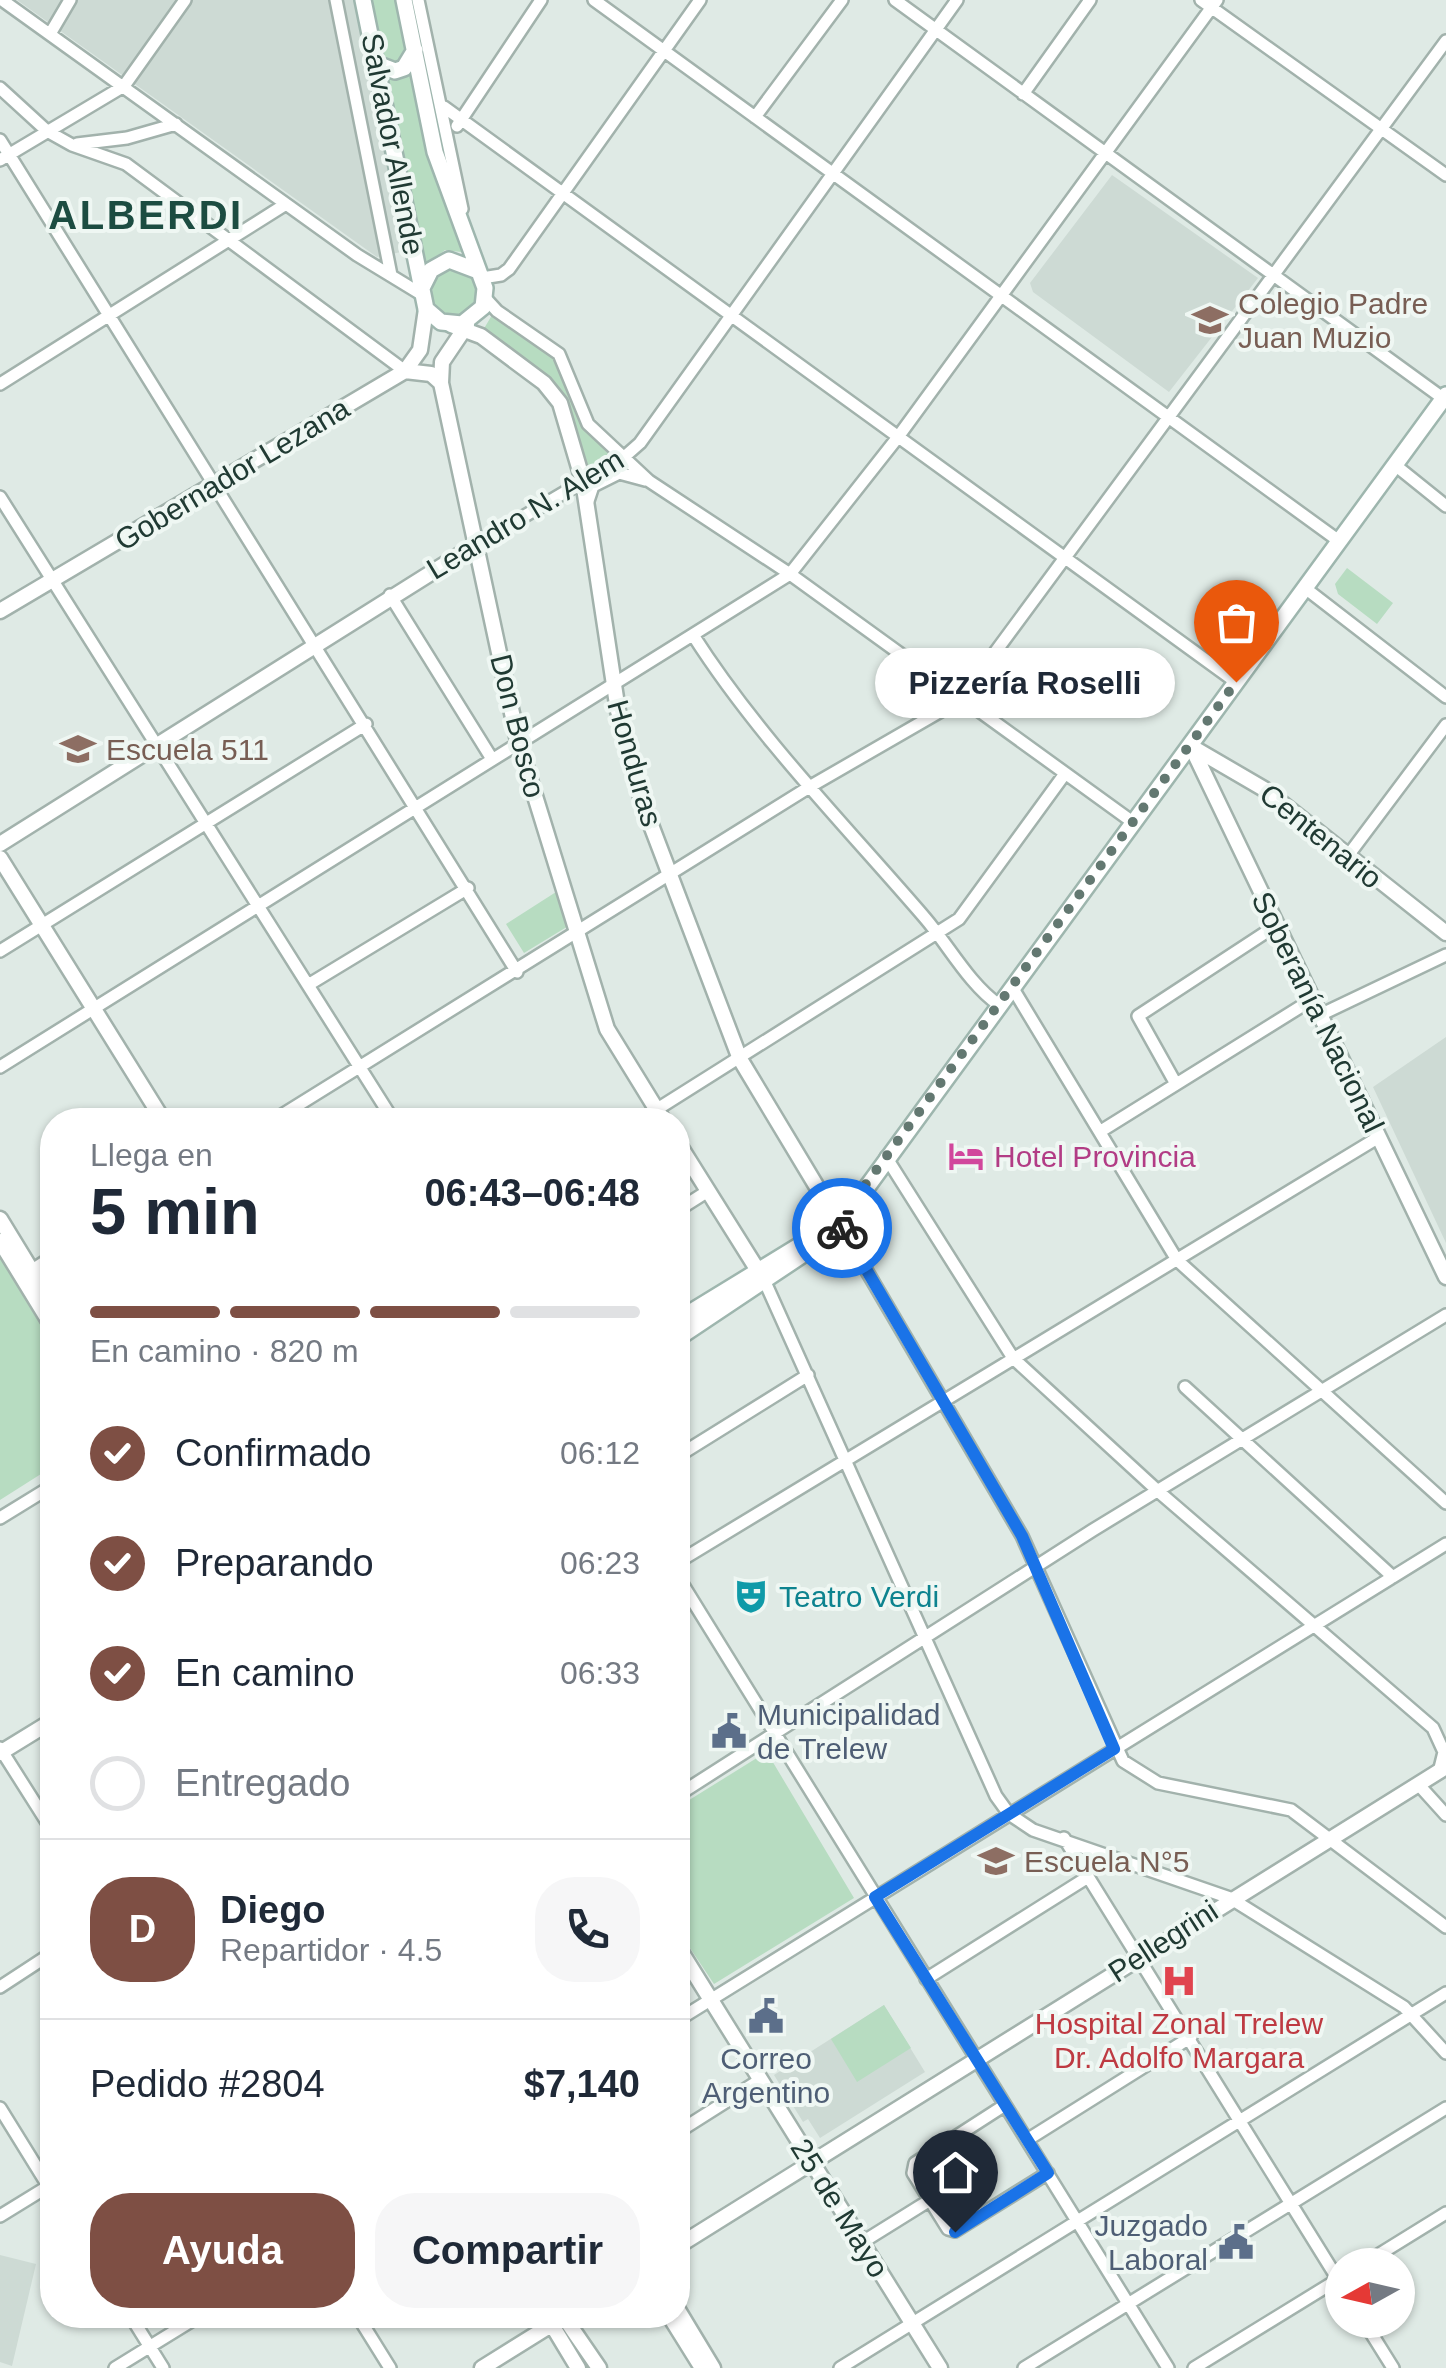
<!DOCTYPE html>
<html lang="es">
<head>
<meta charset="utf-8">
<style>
	:root { --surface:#fff; --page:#f6f6f7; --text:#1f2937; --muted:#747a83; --line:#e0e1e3; --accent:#7e4f44 }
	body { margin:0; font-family:Arial,sans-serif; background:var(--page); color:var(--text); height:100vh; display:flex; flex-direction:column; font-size:38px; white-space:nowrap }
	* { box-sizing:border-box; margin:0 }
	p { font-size:32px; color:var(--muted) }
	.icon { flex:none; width:55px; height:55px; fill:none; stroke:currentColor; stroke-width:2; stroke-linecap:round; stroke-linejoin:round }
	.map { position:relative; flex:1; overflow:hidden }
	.details { position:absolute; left:40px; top:1108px; width:650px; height:1220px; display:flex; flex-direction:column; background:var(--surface); border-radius:40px; box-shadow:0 2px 8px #0004 }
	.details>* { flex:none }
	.needle { width:65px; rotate:262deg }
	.controls { position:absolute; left:1325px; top:2248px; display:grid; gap:20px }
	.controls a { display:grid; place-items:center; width:90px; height:90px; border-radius:50%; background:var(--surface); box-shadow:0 2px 8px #0004; font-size:50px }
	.pin { position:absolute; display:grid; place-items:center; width:85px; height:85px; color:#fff; margin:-102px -42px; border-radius:50% 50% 50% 0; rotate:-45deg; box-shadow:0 0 10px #0007 }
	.pin .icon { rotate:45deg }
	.courier { position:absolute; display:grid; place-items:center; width:100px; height:100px; margin:-50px; border:8px solid #1a73e8; border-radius:50%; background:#fff; color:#222; box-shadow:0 2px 12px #0007 }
	.bubble { position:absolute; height:70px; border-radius:35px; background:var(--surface); box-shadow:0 2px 8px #0004; font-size:32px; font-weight:800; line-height:70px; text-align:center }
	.summary em { font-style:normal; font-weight:800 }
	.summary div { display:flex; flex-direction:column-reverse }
	.summary { display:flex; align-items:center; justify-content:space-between; height:170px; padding:0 50px }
	h1 { font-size:65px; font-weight:800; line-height:75px }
	.bar { display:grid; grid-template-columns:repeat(4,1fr); gap:15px 10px; align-content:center; height:120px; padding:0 50px }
	.bar i { height:12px; border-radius:8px; background:var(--line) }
	.bar .selected { background:var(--accent) }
	.bar p { grid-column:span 4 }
	.line { display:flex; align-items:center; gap:25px; padding:0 50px; border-top:2px solid var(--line) }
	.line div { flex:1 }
	.round { display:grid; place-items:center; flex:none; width:105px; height:105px; border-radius:40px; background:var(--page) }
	ol { padding:0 50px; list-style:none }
	li { display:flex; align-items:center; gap:30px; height:110px }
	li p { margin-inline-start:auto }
	li .icon { padding:10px; border-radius:50%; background:var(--accent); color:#fff; stroke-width:4 }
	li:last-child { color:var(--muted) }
	li i { width:55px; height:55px; border:5px solid var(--line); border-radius:50% }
	.primary-button { display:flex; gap:20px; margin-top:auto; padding:20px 50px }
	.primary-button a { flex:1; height:115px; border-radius:40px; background:var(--accent); color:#fff; font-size:40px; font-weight:800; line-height:115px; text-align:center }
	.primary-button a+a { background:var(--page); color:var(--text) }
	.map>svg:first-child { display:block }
</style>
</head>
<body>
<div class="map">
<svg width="1446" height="2368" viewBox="0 0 1446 2368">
	<rect width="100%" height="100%" fill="#dfeae5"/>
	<path fill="#cddad4" d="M17 0H354L406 251 377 257Z
		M1112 175 1258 278 1169 392 1033 292 1030 283Z
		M1446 1037V1243L1373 1087Z
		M884 2005 925 2072 820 2138 808 2119 803 2122 774 2075Z
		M0 2255 36 2264 12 2366 0 2362Z"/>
	<path fill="#b7dcc1" d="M370 0H398L469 253 445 250 426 265Z
		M432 293a23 23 0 1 1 46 0a23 23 0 1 1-46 0Z
		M492 315 555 358 578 415 612 458 592 470 583 465 554 384 482 332Z
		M1347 568 1393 603 1377 624 1338 594 1335 584Z
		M556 892 570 925 524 953 506 924Z
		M0 1256 52 1341V1467L0 1500Z
		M760 1756 771 1759 854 1898 714 1984 678 1930V1807Z
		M884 2005 911 2048 857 2082 831 2039Z"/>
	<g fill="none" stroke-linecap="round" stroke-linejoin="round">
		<defs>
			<path id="minor" d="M2 0 357 255 421 294
				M336 0 391 275
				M418 0 462 209
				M594 0 1339 541
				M895 0 1444 399
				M1201 0 1446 175
				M50 34 70 0
				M0 88 47 131 72 145 126 164 405 371
				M1023 94 1090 0
				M444 107 1236 682
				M755 117 842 0
				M457 126 541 0
				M0 140 517 972
				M77 144 127 138 176 124
				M0 160 124 86 185 0
				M482 278 501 275 509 269 700 0
				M486 299 497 311 559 354 588 424 649 481 790 574 1134 823
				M0 384 286 204
				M1395 465 1446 506
				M0 497 393 1120
				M587 504 593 486 619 473 645 480
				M477 544 623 458 640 443 957 0
				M1305 588 1446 697
				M390 595 492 759
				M693 635C758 737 846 826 925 918 949 946 969 984 999 1005
				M1347 857 1446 725
				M0 951 366 724
				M308 985 468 888
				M1012 987 1177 1260 1446 1503
				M1320 1015 1446 955
				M0 1067 790 574 898 437 1217 0
				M1176 1084 1138 1016 1277 925
				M274 1120 811 786 960 700 1446 41
				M640 1120 959 919 1064 775
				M1101 1131 1313 999
				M886 1157 1013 1358 1159 1492 1433 1728 1444 1752 1439 1772
				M678 1210 708 1191
				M838 1222 1022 1536 1123 1761 1158 1783 1291 1810 1446 1927
				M26 1274 52 1257
				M765 1282 996 1796 1009 1814 1033 1830 1230 1898 1404 2007 1446 2053
				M1185 1387 1393 1577
				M678 1456 808 1375
				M0 1518 52 1486
				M678 1562 1379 1137
				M678 1577 1168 2368
				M0 1748 52 1830
				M1418 1784 1446 1815
				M678 1795 1093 1530 1446 1315
				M1064 1838 1342 2286
				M926 1979 1088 1877
				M0 1987 52 1953
				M678 2020 1446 1544
				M1005 2105 915 2163 913 2173 948 2229 955 2231 1048 2173
				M0 2108 52 2192
				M678 2132 760 2080
				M1027 2140 1191 2037
				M0 2216 52 2184
				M861 2243 930 2200
				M1362 2265 1446 2213
				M130 2315 163 2368
				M357 2315 390 2368
				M1363 2320 1393 2368
				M115 2368 201 2315
				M840 2368 1446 1993
				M1024 2368 1446 2108
				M1194 2368 1342 2277"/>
			<path id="tertiary" d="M451 325 481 336 544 383 560 403 583 481 618 711 643 804 740 1059 838 1222
				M467 325 442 362 441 383 518 741 607 1029 663 1120
				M405 371 431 374 441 383
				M0 611 405 371 420 350 426 309
				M1191 746 1446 1277
				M1192 747 1264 789 1446 933
				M0 844 477 544
				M0 858 163 1120
				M678 1143 762 1277
				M0 1219 52 1304
				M0 1241 52 1326
				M0 1753 52 1721
				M678 1947 940 2368
				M678 2246 1446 1767
				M678 2310 713 2368
				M669 2315 702 2368
				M564 2317 599 2368
				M552 2325 578 2368
				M482 2368 567 2315"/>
			<path id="secondary" d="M363 0 426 309 441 322 462 324 483 307 485 288 435 152 404 0
				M377 64 395 71 404 68 415 50
				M422 288 431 270 449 260 478 271
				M678 1320 838 1222
				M678 1338 832 1235 1446 395"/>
		</defs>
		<use href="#minor" stroke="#a2b2ac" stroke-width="16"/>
		<use href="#tertiary" stroke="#a2b2ac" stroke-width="19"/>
		<use href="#secondary" stroke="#9eb6ae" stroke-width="20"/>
		<use href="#minor" stroke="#fff" stroke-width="11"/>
		<use href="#tertiary" stroke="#fff" stroke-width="14"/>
		<use href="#secondary" stroke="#fff" stroke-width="15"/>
	</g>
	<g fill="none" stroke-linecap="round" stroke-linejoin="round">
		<path stroke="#637871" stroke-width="10" stroke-dasharray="0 18" d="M842 1228 838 1222 1236 682"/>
		<path stroke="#1a73e8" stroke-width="12" d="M842 1228 1022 1536 1114 1749 875 1897 1048 2173 955 2232"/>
	</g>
	<defs>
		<symbol id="school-bare" viewBox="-9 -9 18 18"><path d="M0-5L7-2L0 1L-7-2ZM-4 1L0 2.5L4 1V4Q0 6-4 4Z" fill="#8d6e63" stroke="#eff7f3" stroke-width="2.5" paint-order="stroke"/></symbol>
		<symbol id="hotel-bare" viewBox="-9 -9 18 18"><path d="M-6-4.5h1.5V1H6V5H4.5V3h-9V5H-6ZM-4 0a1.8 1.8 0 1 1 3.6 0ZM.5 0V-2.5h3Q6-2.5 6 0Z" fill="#d1479c" stroke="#eff7f3" stroke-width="2.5" paint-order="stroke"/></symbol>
		<symbol id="theatre-bare" viewBox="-9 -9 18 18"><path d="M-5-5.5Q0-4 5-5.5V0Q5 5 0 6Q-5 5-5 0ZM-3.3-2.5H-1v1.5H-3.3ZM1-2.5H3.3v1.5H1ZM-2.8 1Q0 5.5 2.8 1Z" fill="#0f9aa8" stroke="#eff7f3" stroke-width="2.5" paint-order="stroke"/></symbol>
		<symbol id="civic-bare" viewBox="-9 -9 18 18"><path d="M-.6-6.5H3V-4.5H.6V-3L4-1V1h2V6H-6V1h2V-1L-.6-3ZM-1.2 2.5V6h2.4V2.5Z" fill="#5c6f8a" stroke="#eff7f3" stroke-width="2.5" paint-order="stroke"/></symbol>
		<symbol id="hospital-bare" viewBox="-9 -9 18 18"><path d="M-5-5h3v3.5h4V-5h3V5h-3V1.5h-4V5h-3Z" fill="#e0444e" stroke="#eff7f3" stroke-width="2.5" paint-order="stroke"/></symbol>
	</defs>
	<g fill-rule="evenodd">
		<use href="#school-bare" x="1185" y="295" width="50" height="50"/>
		<use href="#school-bare" x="53" y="724" width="50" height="50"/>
		<use href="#hotel-bare" x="941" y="1131" width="50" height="50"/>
		<use href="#theatre-bare" x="726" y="1571" width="50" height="50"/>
		<use href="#civic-bare" x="704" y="1706" width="50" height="50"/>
		<use href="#school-bare" x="971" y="1836" width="50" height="50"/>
		<use href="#hospital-bare" x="1154" y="1956" width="50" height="50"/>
		<use href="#civic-bare" x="741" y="1991" width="50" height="50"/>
		<use href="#civic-bare" x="1211" y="2217" width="50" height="50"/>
	</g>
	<g text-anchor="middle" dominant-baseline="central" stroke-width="8" stroke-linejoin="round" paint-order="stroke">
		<g font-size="30" fill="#203a33" stroke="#eff7f3">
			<text transform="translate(393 144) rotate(79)">Salvador Allende</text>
			<text transform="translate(232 474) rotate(-31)">Gobernador Lezana</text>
			<text transform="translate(525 514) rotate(-31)">Leandro N. Alem</text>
			<text transform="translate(518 726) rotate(76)">Don Bosco</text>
			<text transform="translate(635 763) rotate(74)">Honduras</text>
			<text transform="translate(1321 836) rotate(39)">Centenario</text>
			<text transform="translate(1318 1012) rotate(64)">Soberanía Nacional</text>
			<text transform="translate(1163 1941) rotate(-33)">Pellegrini</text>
			<text transform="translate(840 2208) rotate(58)">25 de Mayo</text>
		</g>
		<g font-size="30" fill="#785e54" stroke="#eff7f3" text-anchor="start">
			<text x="1238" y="303">Colegio Padre<tspan x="1238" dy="34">Juan Muzio</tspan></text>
			<text x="106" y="749">Escuela 511</text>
			<text x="1024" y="1861">Escuela N°5</text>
		</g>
		<g font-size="30" fill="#b23c85" stroke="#eff7f3" text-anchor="start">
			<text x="994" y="1156">Hotel Provincia</text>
		</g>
		<g font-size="30" fill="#0d838f" stroke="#eff7f3" text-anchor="start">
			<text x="779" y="1596">Teatro Verdi</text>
		</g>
		<g font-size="30" fill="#4e5e75" stroke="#eff7f3" text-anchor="start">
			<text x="757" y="1714">Municipalidad<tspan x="757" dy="34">de Trelew</tspan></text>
			<text x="766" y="2058" text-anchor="middle">Correo<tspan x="766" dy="34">Argentino</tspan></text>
			<text x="1208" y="2225" text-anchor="end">Juzgado<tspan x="1208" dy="34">Laboral</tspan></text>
		</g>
		<g font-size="30" fill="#be3a42" stroke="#eff7f3">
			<text x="1179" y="2023">Hospital Zonal Trelew<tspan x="1179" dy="34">Dr. Adolfo Margara</tspan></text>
		</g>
		<g font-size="40" font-weight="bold" letter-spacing="2.5" fill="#1c4c41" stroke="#eff7f3">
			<text x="146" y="215">ALBERDI</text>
		</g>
	</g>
</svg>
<div class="controls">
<a><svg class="needle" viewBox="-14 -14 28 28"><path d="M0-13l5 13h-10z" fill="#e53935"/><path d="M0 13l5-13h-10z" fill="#747a83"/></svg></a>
</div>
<div class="pin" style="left:1236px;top:682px;background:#ea580c"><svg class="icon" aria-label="bag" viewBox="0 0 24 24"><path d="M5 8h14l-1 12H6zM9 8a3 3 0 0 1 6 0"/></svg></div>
<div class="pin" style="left:955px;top:2232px;background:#1f2937"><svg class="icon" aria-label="home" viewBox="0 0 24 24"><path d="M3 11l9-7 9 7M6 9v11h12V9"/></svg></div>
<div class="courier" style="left:842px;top:1228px"><svg class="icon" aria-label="bike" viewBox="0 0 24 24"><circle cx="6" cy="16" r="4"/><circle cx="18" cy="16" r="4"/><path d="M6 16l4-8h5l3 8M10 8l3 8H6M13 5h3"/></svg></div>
<div class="bubble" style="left:875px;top:648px;width:300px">Pizzería Roselli</div>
<section class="details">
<div class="summary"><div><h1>5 min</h1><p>Llega en</p></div><em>06:43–06:48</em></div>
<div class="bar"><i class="selected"></i><i class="selected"></i><i class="selected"></i><i></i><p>En camino · 820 m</p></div>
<ol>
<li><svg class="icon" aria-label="check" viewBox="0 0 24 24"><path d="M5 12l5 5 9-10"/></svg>Confirmado<p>06:12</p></li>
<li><svg class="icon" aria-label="check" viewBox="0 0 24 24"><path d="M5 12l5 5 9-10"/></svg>Preparando<p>06:23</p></li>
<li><svg class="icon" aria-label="check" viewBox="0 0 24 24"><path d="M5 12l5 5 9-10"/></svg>En camino<p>06:33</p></li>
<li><i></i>Entregado</li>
</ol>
<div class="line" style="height:180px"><b class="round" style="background:var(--accent);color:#fff">D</b><div><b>Diego</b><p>Repartidor · 4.5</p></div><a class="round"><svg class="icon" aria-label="phone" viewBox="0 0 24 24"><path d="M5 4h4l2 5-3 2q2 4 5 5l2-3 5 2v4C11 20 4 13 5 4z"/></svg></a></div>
<div class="line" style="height:130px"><div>Pedido #2804</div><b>$7,140</b></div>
<div class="primary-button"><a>Ayuda</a><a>Compartir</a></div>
</section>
</div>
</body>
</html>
